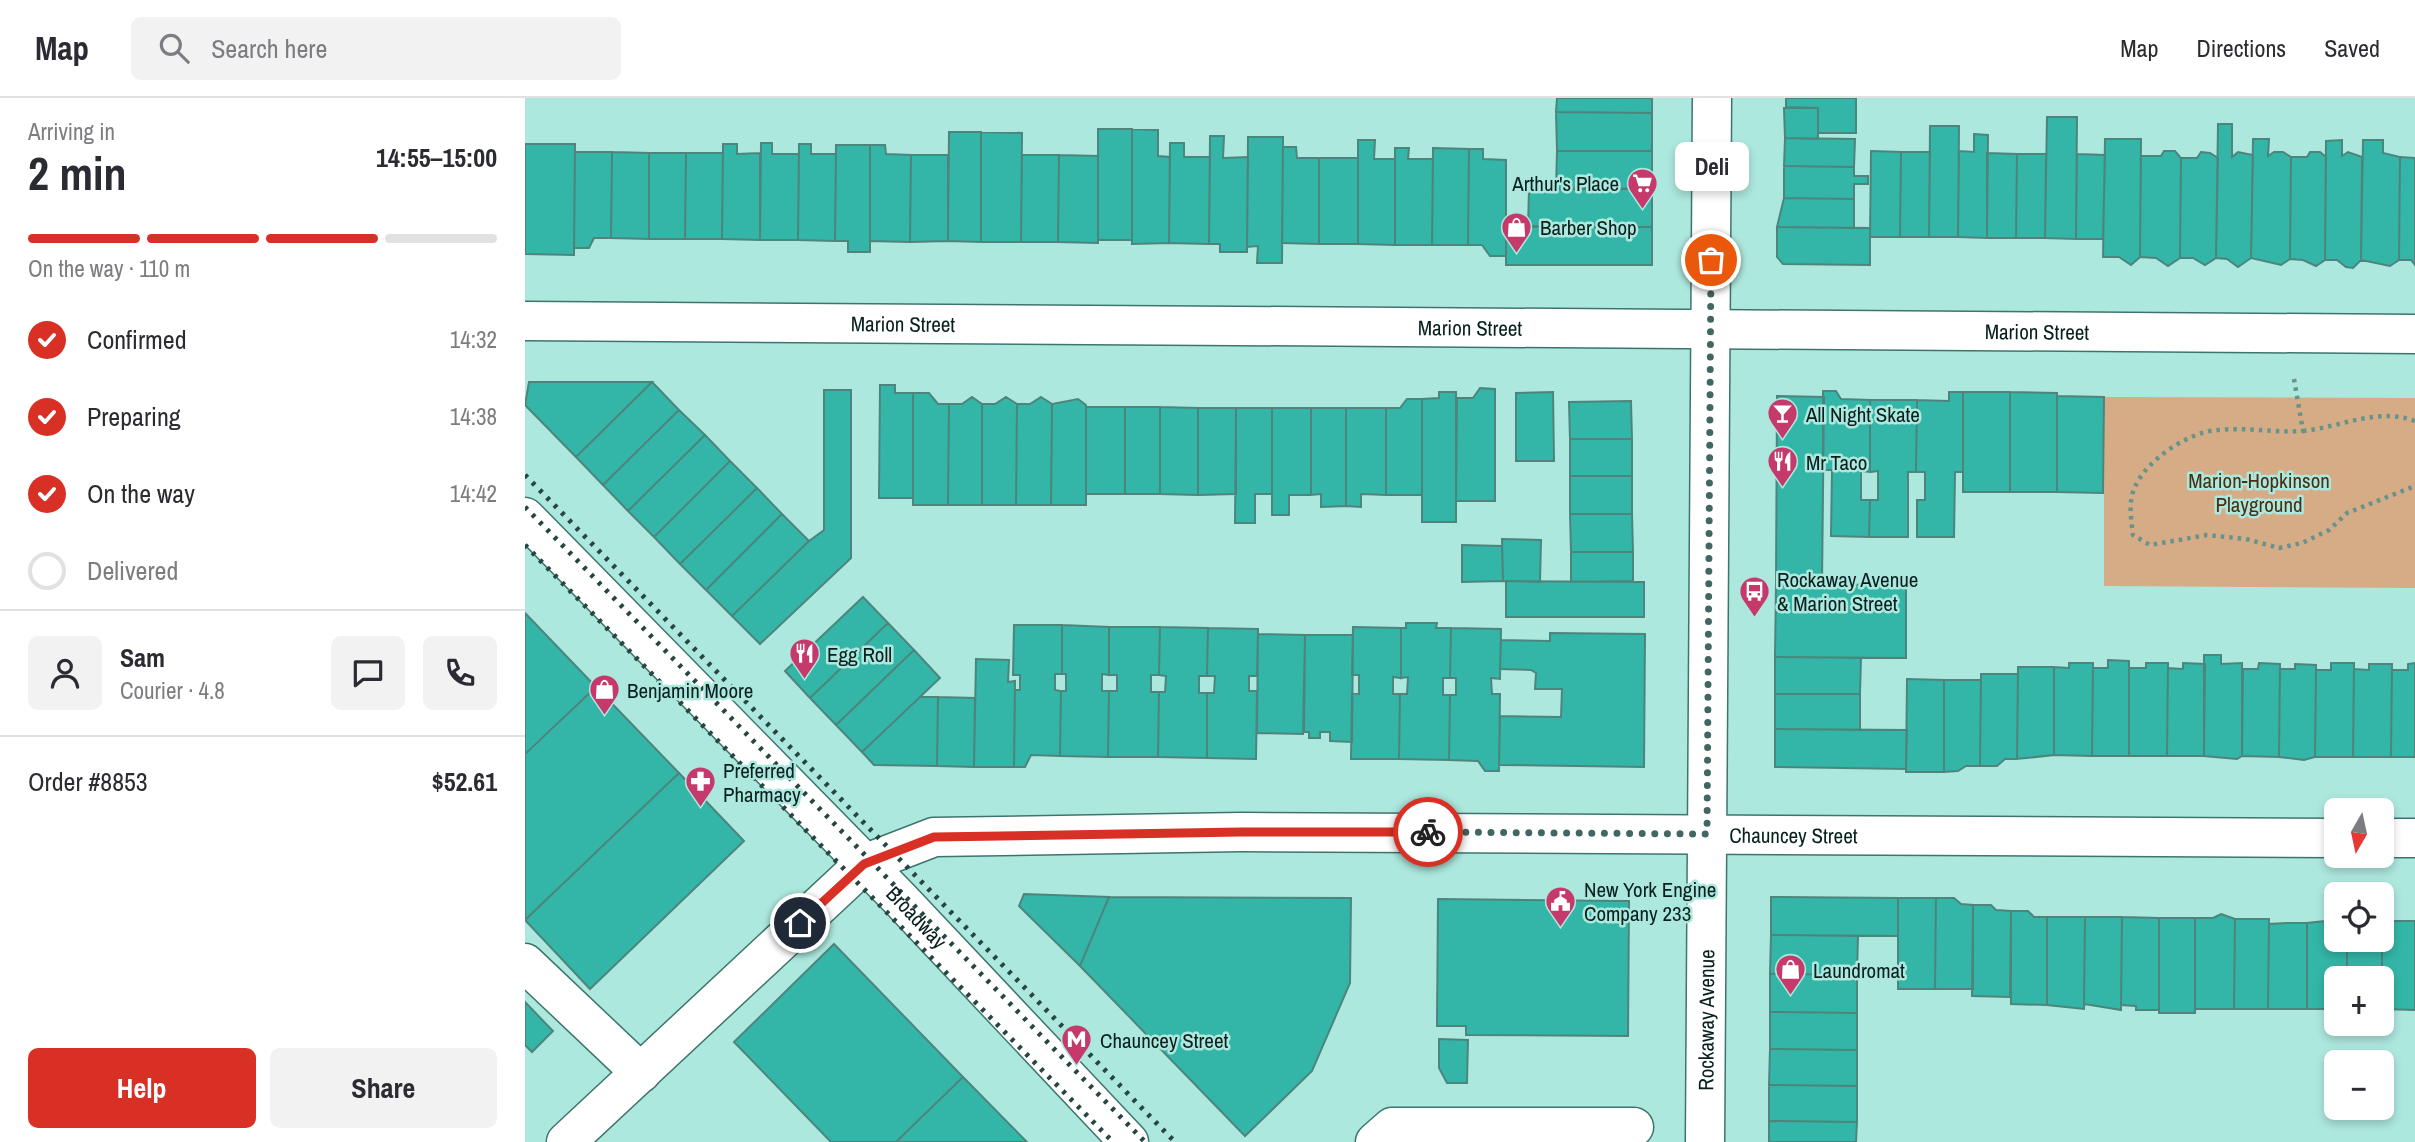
<!DOCTYPE html>
<html lang="en">
<head>
<meta charset="utf-8">
<style>
	:root { --surface:#fff; --page:#f2f2f3; --text:#2b2b33; --muted:#7c7c81; --line:#e1e1e2; --accent:#d93025 }
	body { margin:0; font-family:"Archivo Narrow",sans-serif; background:var(--page); color:var(--text); height:100vh; display:flex; flex-direction:column; font-size:26px; white-space:nowrap }
	* { box-sizing:border-box; margin:0 }
	p { font-size:23px; color:var(--muted) }
	.icon { flex:none; width:38px; height:38px; fill:none; stroke:currentColor; stroke-width:2; stroke-linecap:round; stroke-linejoin:round }
	.map { position:relative; flex:1; overflow:hidden }
	.details { display:flex; flex-direction:column; background:var(--surface); width:525px }
	.details>* { flex:none }
	.needle { width:46px; rotate:189deg }
	.fabs { position:absolute; left:1799px; top:700px; display:grid; gap:14px }
	.fabs a { display:grid; place-items:center; width:70px; height:70px; border-radius:10px; background:var(--surface); box-shadow:0 4px 10px #0003; font-size:35px }
	.pin { position:absolute; display:grid; place-items:center; width:60px; height:60px; color:#fff; margin:-30px; border:4px solid #fff; border-radius:50%; box-shadow:0 2px 7px #0007 }
	.courier { position:absolute; display:grid; place-items:center; width:70px; height:70px; margin:-35px; border:5px solid #d93025; border-radius:50%; background:#fff; color:#222; box-shadow:0 2px 9px #0007 }
	.bubble { position:absolute; height:49px; border-radius:10px; background:var(--surface); box-shadow:0 4px 10px #0003; font-size:23px; font-weight:700; line-height:49px; text-align:center }
	.head em { font-style:normal; font-weight:700 }
	.head div { display:flex; flex-direction:column-reverse }
	.head { display:flex; align-items:center; justify-content:space-between; height:119px; padding:0 28px }
	h1 { font-size:46px; font-weight:700; line-height:52px }
	.bar { display:grid; grid-template-columns:repeat(4,1fr); gap:10px 7px; align-content:center; height:84px; padding:0 28px }
	.bar i { height:9px; border-radius:5px; background:var(--line) }
	.bar .current { background:var(--accent) }
	.bar p { grid-column:span 4 }
	.line { display:flex; align-items:center; gap:18px; padding:0 28px; border-top:2px solid var(--line) }
	.line div { flex:1 }
	.round { display:grid; place-items:center; flex:none; width:74px; height:74px; border-radius:10px; background:var(--page) }
	ol { padding:0 28px; list-style:none }
	li { display:flex; align-items:center; gap:21px; height:77px }
	li p { margin-inline-start:auto }
	li .icon { padding:7px; border-radius:50%; background:var(--accent); color:#fff; stroke-width:4 }
	li:last-child { color:var(--muted) }
	li i { width:38px; height:38px; border:4px solid var(--line); border-radius:50% }
	.primary-button { display:flex; gap:14px; margin-top:auto; padding:14px 28px }
	.primary-button a { flex:1; height:80px; border-radius:10px; background:var(--accent); color:#fff; font-size:28px; font-weight:700; line-height:80px; text-align:center }
	.primary-button a+a { background:var(--page); color:var(--text) }
	header { display:flex; align-items:center; gap:42px; box-sizing:border-box; height:98px; padding:0 35px; background:var(--surface); border-bottom:2px solid var(--line) }
	header strong { font-size:33px }
	nav { display:flex; gap:38px; margin-inline-start:auto; font-size:24px }
	.search { width:490px; height:63px; background:var(--page); display:flex; align-items:center; gap:18px; box-sizing:border-box; padding:0 24px; border-radius:10px; color:var(--muted); font-size:26px }
	main { display:flex; flex:1; min-height:0 }
	.map>svg:first-child { display:block }
</style>
</head>
<body>
<header>
<strong>Map</strong>
<div class="search"><svg class="icon" aria-label="search" viewBox="0 0 24 24"><circle cx="10" cy="10" r="6"/><path d="M15 15l6 6"/></svg>Search here</div>
<nav><a>Map</a><a>Directions</a><a>Saved</a></nav>
</header>
<main>
<section class="details">
<div class="head"><div><h1>2 min</h1><p>Arriving in</p></div><em>14:55–15:00</em></div>
<div class="bar"><i class="current"></i><i class="current"></i><i class="current"></i><i></i><p>On the way · 110 m</p></div>
<ol>
<li><svg class="icon" aria-label="check" viewBox="0 0 24 24"><path d="M5 12l5 5 9-10"/></svg>Confirmed<p>14:32</p></li>
<li><svg class="icon" aria-label="check" viewBox="0 0 24 24"><path d="M5 12l5 5 9-10"/></svg>Preparing<p>14:38</p></li>
<li><svg class="icon" aria-label="check" viewBox="0 0 24 24"><path d="M5 12l5 5 9-10"/></svg>On the way<p>14:42</p></li>
<li><i></i>Delivered</li>
</ol>
<div class="line" style="height:126px"><a class="round"><svg class="icon" aria-label="person" viewBox="0 0 24 24"><circle cx="12" cy="8" r="4"/><path d="M4 21q1-7 8-7t8 7"/></svg></a><div><b>Sam</b><p>Courier · 4.8</p></div><a class="round"><svg class="icon" aria-label="chat" viewBox="0 0 24 24"><path d="M4 5h16v11H9l-5 4z"/></svg></a><a class="round"><svg class="icon" aria-label="phone" viewBox="0 0 24 24"><path d="M5 4h4l2 5-3 2q2 4 5 5l2-3 5 2v4C11 20 4 13 5 4z"/></svg></a></div>
<div class="line" style="height:91px"><div>Order #8853</div><b>$52.61</b></div>
<div class="primary-button"><a>Help</a><a>Share</a></div>
</section>
<div class="map">
<svg width="1890" height="1044" viewBox="0 0 1890 1044">
	<rect width="100%" height="100%" fill="#ade8de"/>
	<path fill="#d5ac86" d="M1579 299 1890 300V490L1579 488Z"/>
	<path fill="#33b6a7" stroke="#4d857d" stroke-width="2" d="M1032 0H1127V15L1031 14Z
		M1261 0H1331V35H1293V10L1261 9Z
		M1259 10H1293V41L1260 40Z
		M1031 14 1127 15V53H1032Z
		M1522 19H1552L1551 141 1520 140Z
		M1693 26H1707V59L1713 54 1728 57 1726 160 1713 169 1702 161 1691 160Z
		M1405 28H1434L1433 139H1404Z
		M573 31H607V142H573Z
		M607 31 633 32V58L645 59 644 145 607 146Z
		M424 34H456V144L423 143Z
		M456 34 497 35 496 144H456Z
		M1449 36 1463 37 1462 140 1433 139 1434 53 1449 54Z
		M685 38H699L698 60 723 59 722 154H695V146H684Z
		M723 39H758L757 165H732L733 148 722 149Z
		M1260 40 1330 41 1329 69 1259 68Z
		M1580 41H1616L1615 159 1606 167 1594 159H1578Z
		M1728 41H1744L1743 58 1749 54H1758L1766 59 1765 161 1756 167 1726 160Z
		M833 42H850L849 61H870V147L833 146Z
		M1817 42V58L1823 54 1837 59 1836 162 1828 170 1821 169 1812 162H1800L1801 43Z
		M1838 42H1858V55L1875 59 1874 162 1865 168 1836 162Z
		M236 45H247V56H274L273 142H235Z
		M645 45H659V59H685L684 146 644 145Z
		M0 46H50L49 157 0 156Z
		M198 46H212V56L235 55V142L197 141Z
		M274 46H286V56H311L310 143 273 142Z
		M311 47H345V154H323V143H310Z
		M345 47H360L361 56 386 57 385 144 345 143Z
		M758 49H771L772 60H794V146L757 145Z
		M870 50H884L883 61H908L907 147H870Z
		M908 50 944 51 943 147H907Z
		M944 51H958V61L981 62V158H965L957 147H943Z
		M1032 53H1127V91L1031 90Z
		M1346 53 1376 54 1375 139H1345Z
		M1639 53H1650L1656 60 1655 160 1643 168 1631 160 1615 159 1616 58H1636Z
		M50 54H87L86 140H69L64 150H49Z
		M87 54 124 55V141L86 140Z
		M1376 54H1405L1404 139H1375Z
		M1676 54 1685 55 1693 60 1691 160 1680 167 1668 160H1655L1656 60H1672Z
		M1785 54H1795L1801 59 1800 162 1791 168 1778 162 1765 161 1766 59H1782Z
		M124 55H161L160 141H124Z
		M161 55H198L197 141H160Z
		M1462 55 1492 56 1491 140H1462Z
		M1492 56H1521L1520 140H1491Z
		M1552 56 1580 57 1578 141H1551Z
		M386 57H423V143L385 144Z
		M497 57H534L533 144H496Z
		M534 57 573 58V145L533 144Z
		M1875 59 1890 60V167L1886 162H1874Z
		M794 60H833V146H794Z
		M1259 68 1329 69V78H1343V86H1329V101L1259 100Z
		M1004 91H1127V129H1003Z
		M1259 100 1329 101V130L1252 129Z
		M981 128 1127 129V167H981Z
		M1252 129 1345 130V167L1258 166 1252 159Z
		M4 284H127L51 359 0 307Z
		M127 284 154 312 78 387 51 359Z
		M355 287H370V295H388V400H354Z
		M955 290 970 291V403H931L932 300H948Z
		M299 292H326V460L235 546 207 518 284 443 299 432Z
		M1298 293H1311L1316 301 1345 302V374L1336 373V402H1345L1344 439 1306 438 1307 372H1298Z
		M914 294H931V424H897V301L914 300Z
		M1028 294 1029 363H991V295Z
		M1424 294H1438V374H1430L1429 439H1392V402H1400V374H1391L1392 302 1424 303Z
		M1438 294H1485V394H1438Z
		M1485 294 1532 295V394H1485Z
		M388 295H404L413 306H424L423 407H388Z
		M1252 298 1299 299 1297 486H1251Z
		M1532 298 1579 299 1578 395 1532 394Z
		M447 299 457 306V407H423L424 306H437Z
		M481 299 492 306 491 407H457V306H470Z
		M516 299 527 306 526 407H491L492 306H505Z
		M553 301 561 307V407H526L527 306Z
		M882 301H897V397H861V310H875Z
		M1345 302H1392L1391 374H1383V439H1344L1345 402H1353V373L1345 374Z
		M1106 303 1107 341H1045L1044 304Z
		M561 309H600V396H561Z
		M600 309H635V396H600Z
		M635 309 673 310V397L635 396Z
		M673 310H711V396L673 397Z
		M711 310H747V396H730V425H710Z
		M747 310H786V397H764V417H747Z
		M786 310H821V408L796 409V396L786 397Z
		M821 310H861V397L836 396V409L821 408Z
		M154 312 180 337 103 413 78 387Z
		M180 337 205 363 129 439 103 413Z
		M1045 341H1107V378H1045Z
		M205 363 232 390 155 466 129 439Z
		M1045 378H1107V416H1045Z
		M232 390 257 416 181 492 155 466Z
		M257 416 284 443 207 518 181 492Z
		M1045 416H1107L1108 454H1046Z
		M977 441 1016 442 1015 484 978 483Z
		M937 447 977 448 978 483 937 484Z
		M1046 454H1108V483L1046 484Z
		M981 483 1119 484V519H981Z
		M1251 486 1381 487V560L1250 559Z
		M338 499 363 525 285 600 260 573Z
		M0 515 71 589 0 656Z
		M363 525 389 552 311 627 285 600Z
		M881 525H912L911 530H926L925 580H918V597H925L924 662 874 661 875 596H882L883 579 876 580V530H881Z
		M489 527H537V576H530V592L536 593 535 658 506 657 500 669H489L490 592H495V577H488Z
		M537 527 584 529V577L577 576V593H584L583 659 535 658 536 593H541V576H537Z
		M584 529H635L634 577H626V594H634L633 659H583L584 593H592V577H584Z
		M635 529 683 530 682 578H674V595H682V660L633 659 634 594H640L641 578 634 577Z
		M828 529 876 530V580L868 579V596H875L874 661H826L827 595 834 596V577H827Z
		M683 530 733 531 732 578H724V593H732L731 661 682 660V595H689L690 578H682Z
		M926 530 976 531 975 581 966 580 967 596H975L974 673H960L953 663 924 662 925 597H931V580H925Z
		M1025 535 1120 536 1119 669 974 667 975 618 1036 619 1037 591H1010L1011 575 1006 572 975 571 976 542 1025 543Z
		M733 536 780 537 778 636 732 635Z
		M780 537H828L827 644 805 643V634H795V640H784V634H779Z
		M389 552 415 580 337 654 311 627Z
		M1679 557H1696V566L1717 565V658L1712 661 1679 658Z
		M1250 559 1336 560 1335 596H1250Z
		M451 561 484 562 483 584 490 583 489 669H449Z
		M1583 562 1604 563V658H1567L1568 570H1583Z
		M1544 565H1568L1567 658 1529 657V569L1544 570Z
		M1621 565H1643L1642 658H1604V570H1621Z
		M1658 565 1680 566 1679 658H1642L1643 570 1658 571Z
		M1734 565 1755 566 1754 659 1717 658 1718 571H1733Z
		M1806 565H1829L1828 659H1790L1791 572H1806Z
		M1890 565V659H1866L1867 572H1883V566Z
		M1770 566 1791 567 1790 659 1779 662 1754 659 1755 571H1770Z
		M1844 566H1867L1866 659H1828L1829 571 1844 572Z
		M1493 569H1529V657L1492 661Z
		M1456 576H1493L1492 661H1480L1472 668H1455Z
		M1382 581 1419 582V674H1381Z
		M1419 582H1456L1455 668H1441L1433 673 1419 674Z
		M71 589 154 675 0 822V656Z
		M1250 596H1335V632L1250 631Z
		M395 599H413L412 668 349 667 337 654Z
		M413 599 450 600 449 669 412 668Z
		M1250 631 1382 632 1381 671 1250 669Z
		M154 675 219 743 65 891 0 822Z
		M499 796 584 799 555 868 494 808Z
		M584 799 826 800 825 885 787 973 720 1038 555 868Z
		M1246 799 1373 800V838L1246 837Z
		M1373 800H1411L1410 891H1373Z
		M1411 800H1429L1436 806 1448 807V891H1410Z
		M913 801 1104 803 1103 938 941 937V928H912Z
		M1448 807H1466L1471 812 1486 813 1485 899 1447 898Z
		M1486 813H1503L1509 819H1522V907L1486 906Z
		M1696 816 1710 821 1709 911H1670V820H1688Z
		M1522 819H1560L1559 911 1522 907Z
		M1560 819H1597L1596 912 1559 906Z
		M1597 819 1634 820V912H1611V908L1596 907Z
		M1634 820H1670V915H1634Z
		M1710 821H1744L1743 911H1709Z
		M1809 822 1811 842H1822V880H1811V911H1782V825Z
		M1857 823H1890V912L1857 911Z
		M1857 823V890V880H1822V842H1857Z
		M1762 825H1782V911H1743L1744 826Z
		M1246 837 1333 838 1332 877 1245 876Z
		M309 846 438 979 371 1044H306L209 944Z
		M1245 876 1332 877V915L1245 914Z
		M0 904 28 933 7 954 0 947Z
		M1245 914 1332 915V952L1245 951Z
		M914 941 943 942 942 985H922L914 970Z
		M1245 951 1332 952V988L1244 987Z
		M438 979 502 1044H371Z
		M1244 987 1332 988V1024L1244 1023Z
		M1244 1023 1332 1024 1331 1044H1244Z"/>
	<g fill="none" stroke-linecap="round" stroke-linejoin="round">
		<defs>
			<g id="minor">
				<path id="s1" d="M0 223 1890 236"/>
				<path d="M1857 740H1890"/>
				<path d="M0 865 116 975"/>
				<path id="s2" d="M41 1044 339 766 409 739 716 734 1811 740"/>
				<path d="M850 1044 867 1029H1109"/>
			</g>
			<g id="major">
				<path id="s3" d="M0 419 375 801 604 1044"/>
				<path id="s4" d="M1180 1044 1187 0"/>
			</g>
		</defs>
		<use href="#minor" stroke="#3d756d" stroke-width="41"/>
		<use href="#major" stroke="#3d756d" stroke-width="41"/>
		<path stroke="#67938c" stroke-width="4.5" stroke-dasharray="3.5 5" stroke-linecap="butt" d="M1769 281 1778 333C1749 335 1721 329 1692 332 1664 334 1621 362 1610 389 1603 404 1606 420 1608 437L1625 447 1682 437 1721 441 1754 450 1777 445 1804 432 1822 415 1890 388
			M1778 333C1816 329 1853 309 1890 323"/>
		<use href="#minor" stroke="#fff" stroke-width="38"/>
		<use href="#major" stroke="#fff" stroke-width="38"/>
		<path stroke="#274541" stroke-width="5" stroke-dasharray="3.5 7" stroke-linecap="butt" d="M0 377 650 1044
			M0 409 620 1044
			M0 447 588 1044"/>
	</g>
	<g fill="none" stroke-linecap="round" stroke-linejoin="round">
		<path stroke="#426661" stroke-width="7" stroke-dasharray="0 12.6" d="M903 734 1182 736 1186 162"/>
		<path stroke="#d93025" stroke-width="9" d="M275 825 339 766 409 739 716 734H903"/>
	</g>
	<defs>
		<symbol id="supermarket-pin" viewBox="-11 -11 22 30"><path d="M0 17L-7.5 6A9.5 9.5 0 1 1 7.5 6Z" fill="#c5396b" stroke="#ade8de"/><path d="M-6-5.5h2.5l.6 2H6L4.5 2H-2.5L-4.4-4H-6ZM-1.5 3.2a1.3 1.3 0 1 0 .1 0ZM3 3.2a1.3 1.3 0 1 0 .1 0Z" fill="#fff"/></symbol>
		<symbol id="shop-pin" viewBox="-11 -11 22 30"><path d="M0 17L-7.5 6A9.5 9.5 0 1 1 7.5 6Z" fill="#c5396b" stroke="#ade8de"/><path d="M-5-2.5h2.3a2.7 3.5 0 0 1 5.4 0H5L5.5 6h-11ZM-1.5-2.5h3a1.5 2.3 0 0 0-3 0Z" fill="#fff"/></symbol>
		<symbol id="bar-pin" viewBox="-11 -11 22 30"><path d="M0 17L-7.5 6A9.5 9.5 0 1 1 7.5 6Z" fill="#c5396b" stroke="#ade8de"/><path d="M-6-5H6L.8 .8V4.5H3.5V6h-7V4.5H-.8V.8Z" fill="#fff"/></symbol>
		<symbol id="restaurant-pin" viewBox="-11 -11 22 30"><path d="M0 17L-7.5 6A9.5 9.5 0 1 1 7.5 6Z" fill="#c5396b" stroke="#ade8de"/><path d="M-5-6h1v4h1v-4h1v4h1v-4h1v5L-1.5 .5V6h-2V.5L-5-1ZM5-6V6H3V1.5H1.5Q1.5-4 5-6Z" fill="#fff"/></symbol>
		<symbol id="bus-pin" viewBox="-11 -11 22 30"><path d="M0 17L-7.5 6A9.5 9.5 0 1 1 7.5 6Z" fill="#c5396b" stroke="#ade8de"/><path d="M-5-6H5V4H4V6H2V4H-2V6H-4V4H-5ZM-3.5-4V0h7V-4ZM-3.5 1.2v1.5H-2V1.2ZM2 1.2v1.5H3.5V1.2Z" fill="#fff"/></symbol>
		<symbol id="pharmacy-pin" viewBox="-11 -11 22 30"><path d="M0 17L-7.5 6A9.5 9.5 0 1 1 7.5 6Z" fill="#c5396b" stroke="#ade8de"/><path d="M-2-6h4v4h4v4h-4v4h-4v-4h-4v-4h4Z" fill="#fff"/></symbol>
		<symbol id="civic-pin" viewBox="-11 -11 22 30"><path d="M0 17L-7.5 6A9.5 9.5 0 1 1 7.5 6Z" fill="#c5396b" stroke="#ade8de"/><path d="M-.6-6.5H3V-4.5H.6V-3L4-1V1h2V6H-6V1h2V-1L-.6-3ZM-1.2 2.5V6h2.4V2.5Z" fill="#fff"/></symbol>
		<symbol id="metro-pin" viewBox="-11 -11 22 30"><path d="M0 17L-7.5 6A9.5 9.5 0 1 1 7.5 6Z" fill="#c5396b" stroke="#ade8de"/><path d="M-5.5 5V-5H-3L0 0L3-5H5.5V5H3V-.5L0 4L-3-.5V5Z" fill="#fff"/></symbol>
	</defs>
	<g fill-rule="evenodd">
		<use href="#supermarket-pin" x="1100" y="68" width="35" height="47"/>
		<use href="#shop-pin" x="974" y="112" width="35" height="47"/>
		<use href="#bar-pin" x="1240" y="298" width="35" height="47"/>
		<use href="#restaurant-pin" x="1240" y="346" width="35" height="47"/>
		<use href="#bus-pin" x="1212" y="476" width="35" height="47"/>
		<use href="#restaurant-pin" x="262" y="538" width="35" height="47"/>
		<use href="#shop-pin" x="62" y="574" width="35" height="47"/>
		<use href="#pharmacy-pin" x="158" y="666" width="35" height="47"/>
		<use href="#civic-pin" x="1018" y="786" width="35" height="47"/>
		<use href="#shop-pin" x="1248" y="854" width="35" height="47"/>
		<use href="#metro-pin" x="534" y="924" width="35" height="47"/>
	</g>
	<g text-anchor="middle" dominant-baseline="central" stroke-width="5" stroke-linejoin="round" paint-order="stroke">
		<g font-size="21" fill="#08201d" stroke="#ade8de" text-anchor="start">
			<text x="1094" y="85" text-anchor="end">Arthur's Place</text>
			<text x="1015" y="129">Barber Shop</text>
			<text x="1281" y="316">All Night Skate</text>
			<text x="1281" y="364">Mr Taco</text>
			<text x="1252" y="481">Rockaway Avenue<tspan x="1252" dy="24">&amp; Marion Street</tspan></text>
			<text x="302" y="556">Egg Roll</text>
			<text x="102" y="592">Benjamin Moore</text>
			<text x="198" y="672">Preferred<tspan x="198" dy="24">Pharmacy</tspan></text>
			<text x="1059" y="791">New York Engine<tspan x="1059" dy="24">Company 233</tspan></text>
			<text x="1288" y="872">Laundromat</text>
			<text x="575" y="942">Chauncey Street</text>
		</g>
		<g font-size="21" fill="#08201d" stroke="#ade8de">
			<text stroke="none"><textPath href="#s1" startOffset="378">Marion Street</textPath></text>
			<text stroke="none"><textPath href="#s1" startOffset="945">Marion Street</textPath></text>
			<text stroke="none"><textPath href="#s1" startOffset="1512">Marion Street</textPath></text>
			<text stroke="none"><textPath href="#s2" startOffset="1342">Chauncey Street</textPath></text>
			<text stroke="none"><textPath href="#s3" startOffset="560">Broadway</textPath></text>
			<text stroke="none"><textPath href="#s4" startOffset="122">Rockaway Avenue</textPath></text>
		</g>
		<g font-size="21" fill="#492e12" stroke="#ade8de">
			<text x="1734" y="382">Marion-Hopkinson<tspan x="1734" dy="24">Playground</tspan></text>
		</g>
	</g>
</svg>
<div class="fabs">
<a><svg class="needle" viewBox="-14 -14 28 28"><path d="M0-13l5 13h-10z" fill="#e53935"/><path d="M0 13l5-13h-10z" fill="#7c7c81"/></svg></a>
<a><svg class="icon" aria-label="locate" viewBox="0 0 24 24"><circle cx="12" cy="12" r="6"/><path d="M12 2v4M12 18v4M2 12h4M18 12h4"/></svg></a>
<a>+</a>
<a>−</a>
</div>
<div class="pin" style="left:1186px;top:162px;background:#ea580c"><svg class="icon" aria-label="bag" viewBox="0 0 24 24"><path d="M5 8h14l-1 12H6zM9 8a3 3 0 0 1 6 0"/></svg></div>
<div class="pin" style="left:275px;top:825px;background:#1f2937"><svg class="icon" aria-label="home" viewBox="0 0 24 24"><path d="M3 11l9-7 9 7M6 9v11h12V9"/></svg></div>
<div class="courier" style="left:903px;top:734px"><svg class="icon" aria-label="bike" viewBox="0 0 24 24"><circle cx="6" cy="16" r="4"/><circle cx="18" cy="16" r="4"/><path d="M6 16l4-8h5l3 8M10 8l3 8H6M13 5h3"/></svg></div>
<div class="bubble" style="left:1150px;top:44px;width:74px">Deli</div>
</div>
</main>
</body>
</html>
